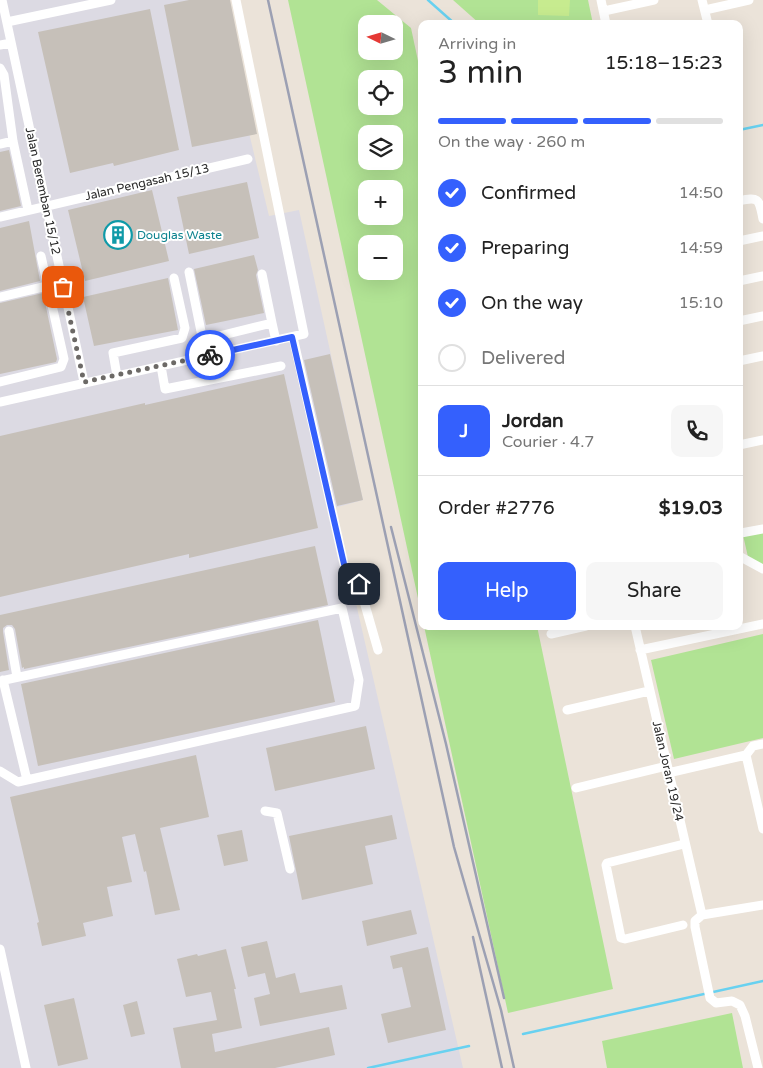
<!DOCTYPE html>
<html lang="en">
<head>
<meta charset="utf-8">
<style>
	:root { --surface:#fff; --page:#f6f6f6; --text:#222; --muted:#767676; --line:#e0e0e0; --accent:#3460fd }
	body { margin:0; font-family:"Varela Round",sans-serif; background:var(--page); color:var(--text); height:100vh; display:flex; flex-direction:column; font-size:19px; white-space:nowrap }
	* { box-sizing:border-box; margin:0 }
	p { font-size:16px; color:var(--muted) }
	.icon { flex:none; width:28px; height:28px; fill:none; stroke:currentColor; stroke-width:2; stroke-linecap:round; stroke-linejoin:round }
	.map { position:relative; flex:1; overflow:hidden }
	.drawer { position:absolute; left:418px; top:20px; width:325px; height:610px; display:flex; flex-direction:column; background:var(--surface); border-radius:10px; box-shadow:0 5px 20px #0002 }
	.drawer>* { flex:none }
	.needle { width:32px; rotate:275deg }
	.buttons { position:absolute; left:358px; top:15px; display:grid; gap:10px }
	.buttons a { display:grid; place-items:center; width:45px; height:45px; border-radius:10px; background:var(--surface); box-shadow:0 5px 20px #0002; font-size:25px }
	.pin { position:absolute; display:grid; place-items:center; width:42px; height:42px; color:#fff; margin:-21px; border-radius:10px; box-shadow:0 2px 8px #0006 }
	.courier { position:absolute; display:grid; place-items:center; width:50px; height:50px; margin:-25px; border:4px solid #3460fd; border-radius:50%; background:#fff; color:#222; box-shadow:0 1px 6px #0007 }
	.headline em { font-style:normal; font-weight:600 }
	.headline div { display:flex; flex-direction:column-reverse }
	.headline { display:flex; align-items:center; justify-content:space-between; height:85px; padding:0 20px }
	h1 { font-size:32px; font-weight:600; line-height:38px }
	.bar { display:grid; grid-template-columns:repeat(4,1fr); gap:8px 5px; align-content:center; height:60px; padding:0 20px }
	.bar i { height:6px; border-radius:4px; background:var(--line) }
	.bar .current { background:var(--accent) }
	.bar p { grid-column:span 4 }
	.line { display:flex; align-items:center; gap:12px; padding:0 20px; border-top:1px solid var(--line) }
	.line div { flex:1 }
	.round { display:grid; place-items:center; flex:none; width:52px; height:52px; border-radius:10px; background:var(--page) }
	ol { padding:0 20px; list-style:none }
	li { display:flex; align-items:center; gap:15px; height:55px }
	li p { margin-inline-start:auto }
	li .icon { padding:5px; border-radius:50%; background:var(--accent); color:#fff; stroke-width:4 }
	li:last-child { color:var(--muted) }
	li i { width:28px; height:28px; border:2px solid var(--line); border-radius:50% }
	.primary-button { display:flex; gap:10px; margin-top:auto; padding:10px 20px }
	.primary-button a { flex:1; height:58px; border-radius:10px; background:var(--accent); color:#fff; font-size:20px; font-weight:600; line-height:58px; text-align:center }
	.primary-button a+a { background:var(--page); color:var(--text) }
	.map>svg:first-child { display:block }
</style>
</head>
<body>
<div class="map">
<svg width="763" height="1068" viewBox="0 0 763 1068">
	<rect width="100%" height="100%" fill="#ebe3d9"/>
	<path fill="#dcdae3" d="M0 0H217L269 216 299 210 363 500 334 508 463 1068H0Z"/>
	<path fill="#b1e394" fill-rule="evenodd" d="M288 0H377L411 28 421 75V612ZM366 24H394V51H366ZM366 79H394V106H366ZM366 134H394V161H366ZM366 189H394V216H366ZM366 244H394V271H366Z
		M453 0H588L593 24H480Z
		M763 531V565L748 557 743 535Z
		M424 626H537L613 989 508 1013Z
		M763 634V738L674 759 651 660Z
		M732 1013 743 1068H607L602 1041Z"/>
	<path fill="#c7eb8f" d="M538 0H570L569 16 538 15Z"/>
	<g fill="none" stroke-linecap="round" stroke-linejoin="round">
		<path stroke="#68d1f0" stroke-width="2.5" d="M428 0 455 24
			M739 130 763 125
			M523 1034 763 981
			M368 1068 469 1046"/>
	</g>
	<path fill="#c6c0b9" d="M189 0H230L257 134 192 147 164 5Z
		M150 9 179 150 114 166 113 163 70 173 38 32Z
		M9 150 21 206 0 211V152Z
		M247 182 259 238 189 254 177 197Z
		M152 190 169 261 85 281 68 210Z
		M29 221 40 281 0 291V228Z
		M254 255 258 270 256 275 264 313 206 325 194 269Z
		M168 278 178 330 94 346 83 297Z
		M43 293 57 359 56 362 0 374V303Z
		M330 354 363 500 337 506 304 360Z
		M284 374 318 528 189 558V554L0 597V436L145 403V405Z
		M315 546 328 605 24 669V667L22 668 15 629 12 625H7L3 628V632L9 670 0 672V615Z
		M318 620 335 702 38 766 21 684Z
		M366 726 375 769 275 791 266 748Z
		M196 755 209 817 160 828 180 910 155 915 146 871 144 872 135 834 122 837 132 882 107 887 113 916 83 923 86 936 42 946 37 923 39 922 10 797Z
		M392 815 397 839 365 846 373 884 302 900 289 836Z
		M242 830 248 861 224 866 217 835Z
		M411 910 417 934 367 946 362 921Z
		M267 941 276 978 295 973 300 993 342 985 347 1009 260 1026 254 998 270 994 265 973 248 977 241 947Z
		M428 947 446 1030 388 1043 381 1014 411 1007 402 967 393 969 390 956Z
		M226 949 236 989H234L242 1028 212 1034 215 1052 329 1027 335 1055 275 1068H181L173 1028 217 1020 211 992 186 997 177 959 197 954 198 956Z
		M74 998 88 1059 58 1066 44 1005Z
		M137 1001 145 1034 131 1037 123 1005Z"/>
	<g fill="none" stroke-linecap="round" stroke-linejoin="round">
		<path stroke="#fff" stroke-width="9" d="M2 0 84 382
			M601 0 606 24
			M702 0 708 24
			M705 10 749 0
			M604 11 654 0
			M7 22 111 0
			M0 45 11 43
			M0 68 4 75 13 141 28 210
			M0 144 13 141
			M739 201C760 196 759 200 763 219
			M0 217 248 159
			M739 241 763 236
			M189 272 206 356
			M262 274 272 323
			M739 281 763 276
			M0 297 47 286
			M739 321 763 316
			M293 337 344 564 359 584 378 650
			M203 340 272 323 276 341
			M739 361 763 356
			M161 366 165 389 281 366
			M117 376 113 353 182 338 185 328 174 278
			M0 382 61 367 64 359 41 256
			M0 402 304 334 236 0
			M739 445 763 440
			M741 533 763 529
			M739 556 763 569
			M635 626 702 915
			M9 631 17 677
			M551 634 586 626
			M640 650 763 624
			M3 680 27 780
			M0 681 342 608 359 680 355 706 18 782 0 771
			M567 710 649 691
			M746 755 763 829
			M746 755 753 746 763 744
			M668 773 746 755
			M576 788 667 766
			M265 811 277 813 290 869
			M702 915 695 921V927L710 998 716 1003 732 1001 740 1005 745 1016 758 1068
			M702 915 763 905
			M683 925 625 939 621 938 606 865 607 863 684 844
			M0 949 26 1068"/>
		<path stroke="#9ca0b3" stroke-width="2.5" d="M268 0 454 847 501 1010 514 1068
			M391 527 446 744 504 998
			M473 937 502 1068"/>
	</g>
	<g fill="none" stroke-linecap="round" stroke-linejoin="round">
		<path stroke="#6c6966" stroke-width="5" stroke-dasharray="0 9" d="M63 287 84 382 210 355"/>
		<path stroke="#3460fd" stroke-width="6" d="M210 355 292 337 344 564 359 584"/>
	</g>
	<defs>
		<symbol id="building-ring" viewBox="-11 -11 22 22"><circle r="9.5" fill="#fff" stroke="#0f9aa8" stroke-width="1.5"/><path d="M-4-6H4V6H1V3H-1V6H-4ZM-2.5-4.3h1.7v1.8h-1.7ZM.8-4.3h1.7v1.8H.8ZM-2.5-1h1.7V.8h-1.7ZM.8-1h1.7V.8H.8Z" fill="#0f9aa8"/></symbol>
	</defs>
	<g fill-rule="evenodd">
		<use href="#building-ring" x="102" y="219" width="32" height="32"/>
	</g>
	<g text-anchor="middle" dominant-baseline="central" stroke-width="4" stroke-linejoin="round" paint-order="stroke">
		<g font-size="12" fill="#282828" stroke="#fff">
			<text transform="translate(147 182) rotate(-13)">Jalan Pengasah 15/13</text>
			<text transform="translate(43 191) rotate(78)">Jalan Beremban 15/12</text>
			<text transform="translate(668 771) rotate(77)">Jalan Joran 19/24</text>
		</g>
		<g font-size="12" fill="#0d838f" stroke="#fff" text-anchor="start">
			<text x="137" y="235">Douglas Waste</text>
		</g>
	</g>
</svg>
<div class="buttons">
<a><svg class="needle" viewBox="-14 -14 28 28"><path d="M0-13l5 13h-10z" fill="#e53935"/><path d="M0 13l5-13h-10z" fill="#767676"/></svg></a>
<a><svg class="icon" aria-label="locate" viewBox="0 0 24 24"><circle cx="12" cy="12" r="6"/><path d="M12 2v4M12 18v4M2 12h4M18 12h4"/></svg></a>
<a><svg class="icon" aria-label="layers" viewBox="0 0 24 24"><path d="M12 4l9 5-9 5-9-5zM3 14l9 5 9-5"/></svg></a>
<a>+</a>
<a>−</a>
</div>
<div class="pin" style="left:63px;top:287px;background:#ea580c"><svg class="icon" aria-label="bag" viewBox="0 0 24 24"><path d="M5 8h14l-1 12H6zM9 8a3 3 0 0 1 6 0"/></svg></div>
<div class="pin" style="left:359px;top:584px;background:#1f2937"><svg class="icon" aria-label="home" viewBox="0 0 24 24"><path d="M3 11l9-7 9 7M6 9v11h12V9"/></svg></div>
<div class="courier" style="left:210px;top:355px"><svg class="icon" aria-label="bike" viewBox="0 0 24 24"><circle cx="6" cy="16" r="4"/><circle cx="18" cy="16" r="4"/><path d="M6 16l4-8h5l3 8M10 8l3 8H6M13 5h3"/></svg></div>
<section class="drawer">
<div class="headline"><div><h1>3 min</h1><p>Arriving in</p></div><em>15:18–15:23</em></div>
<div class="bar"><i class="current"></i><i class="current"></i><i class="current"></i><i></i><p>On the way · 260 m</p></div>
<ol>
<li><svg class="icon" aria-label="check" viewBox="0 0 24 24"><path d="M5 12l5 5 9-10"/></svg>Confirmed<p>14:50</p></li>
<li><svg class="icon" aria-label="check" viewBox="0 0 24 24"><path d="M5 12l5 5 9-10"/></svg>Preparing<p>14:59</p></li>
<li><svg class="icon" aria-label="check" viewBox="0 0 24 24"><path d="M5 12l5 5 9-10"/></svg>On the way<p>15:10</p></li>
<li><i></i>Delivered</li>
</ol>
<div class="line" style="height:90px"><b class="round" style="background:var(--accent);color:#fff">J</b><div><b>Jordan</b><p>Courier · 4.7</p></div><a class="round"><svg class="icon" aria-label="phone" viewBox="0 0 24 24"><path d="M5 4h4l2 5-3 2q2 4 5 5l2-3 5 2v4C11 20 4 13 5 4z"/></svg></a></div>
<div class="line" style="height:65px"><div>Order #2776</div><b>$19.03</b></div>
<div class="primary-button"><a>Help</a><a>Share</a></div>
</section>
</div>
</body>
</html>
